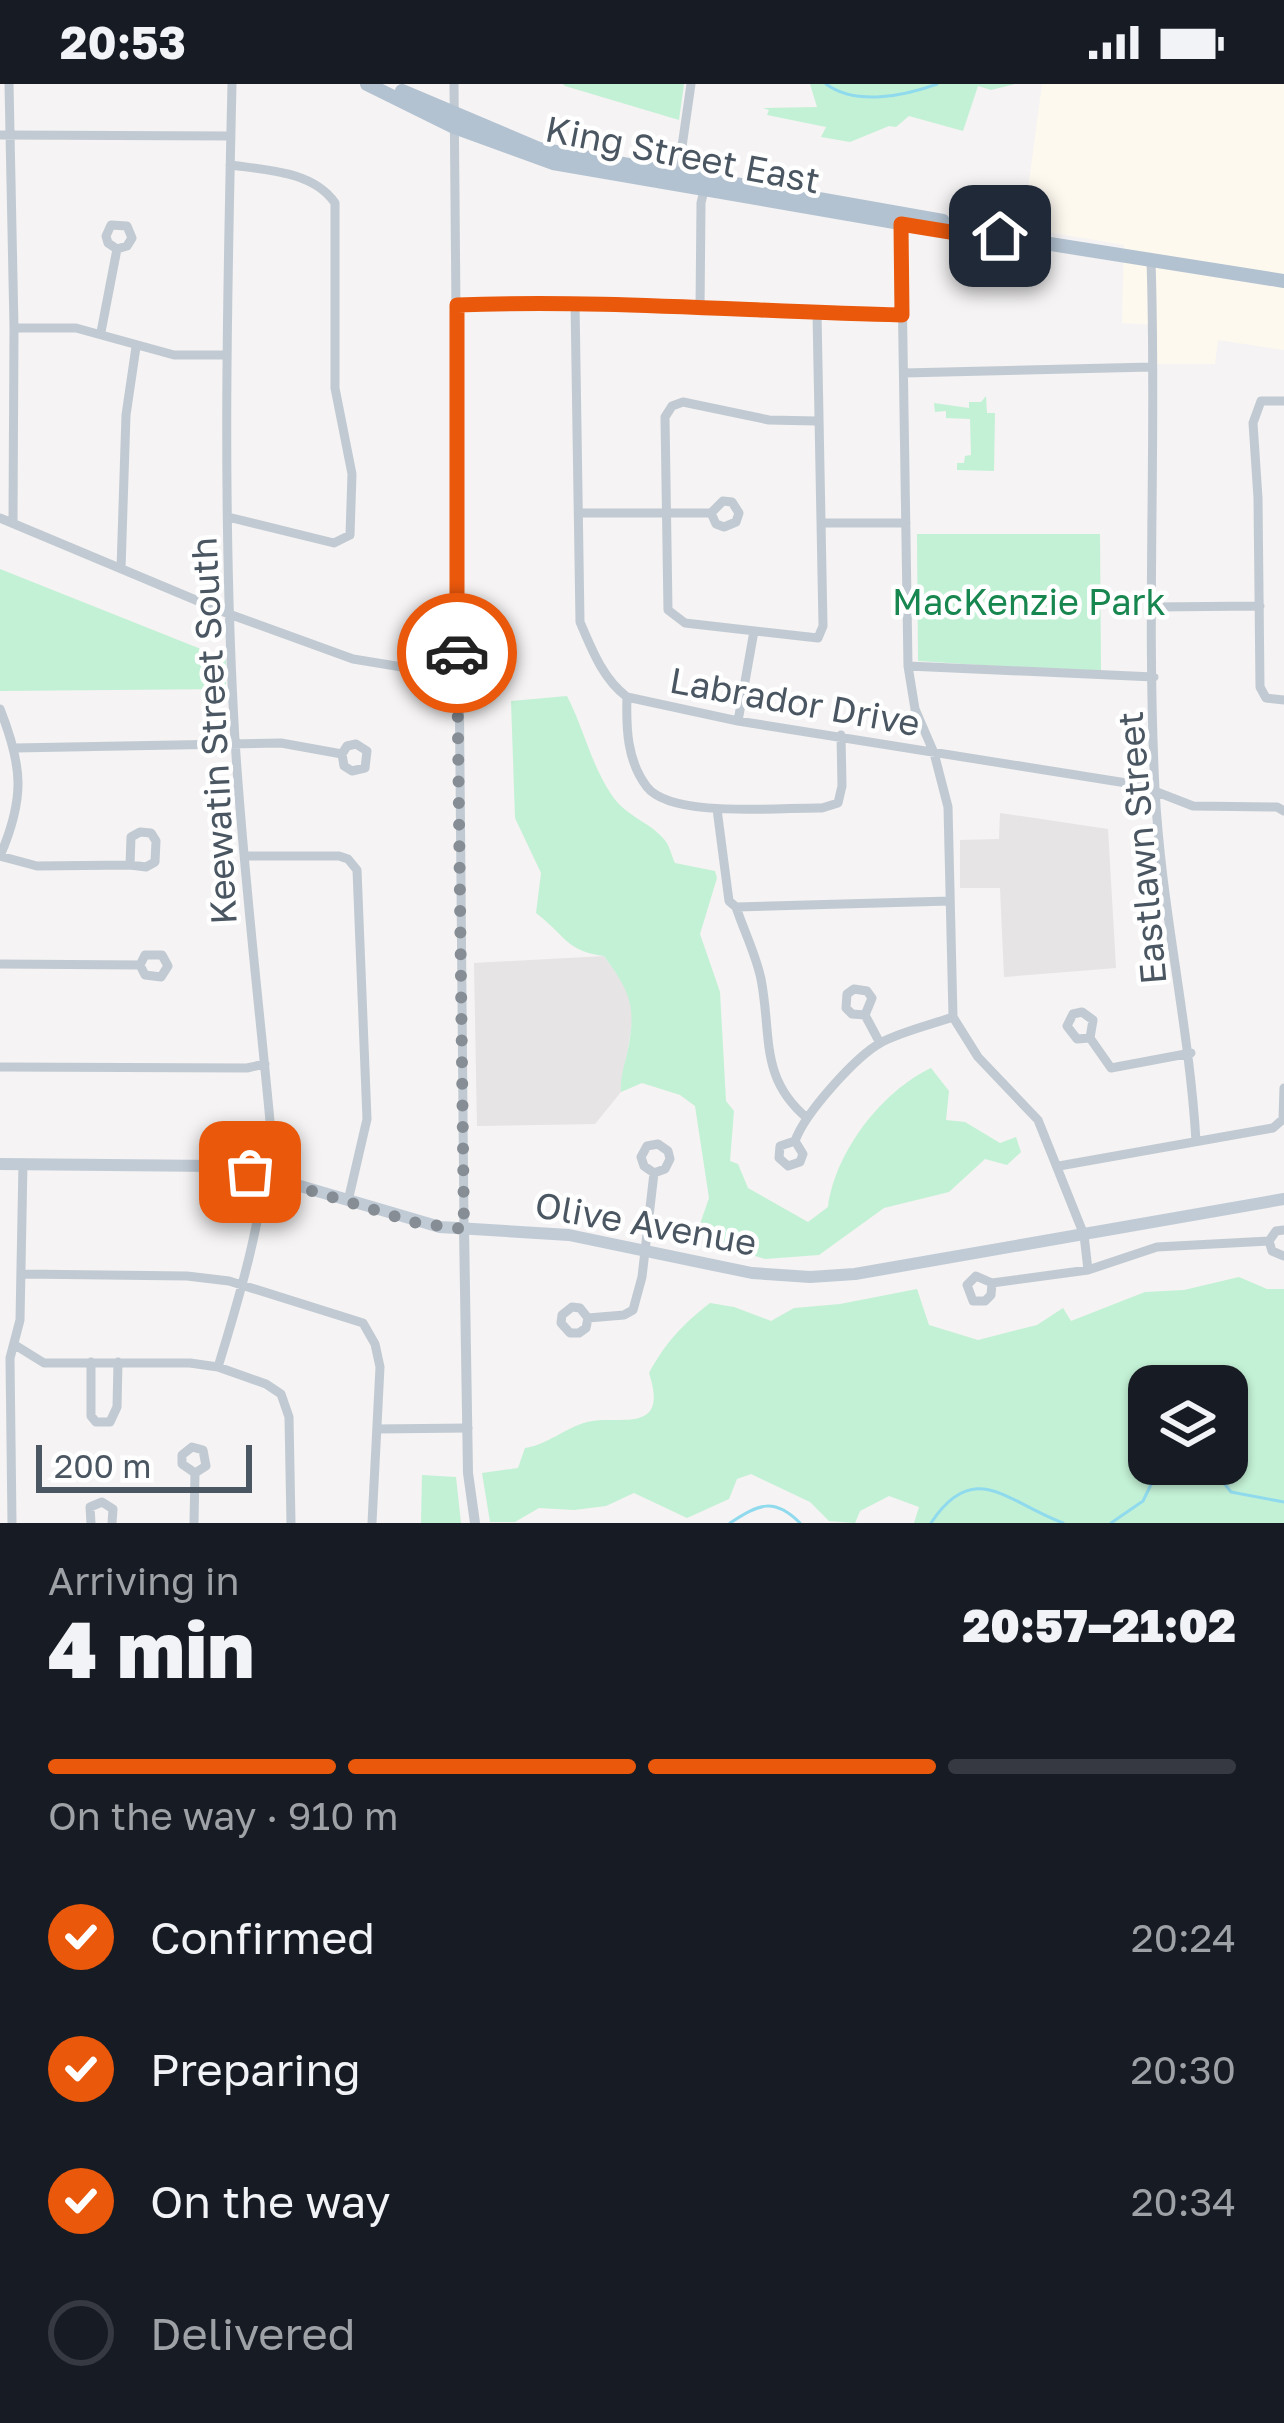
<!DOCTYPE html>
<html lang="en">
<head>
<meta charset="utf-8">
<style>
	:root { --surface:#171b24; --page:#20242c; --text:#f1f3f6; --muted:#9ea1a6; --line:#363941; --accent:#ea580c }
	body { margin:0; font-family:"Golos Text",sans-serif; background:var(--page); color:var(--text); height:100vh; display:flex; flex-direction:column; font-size:45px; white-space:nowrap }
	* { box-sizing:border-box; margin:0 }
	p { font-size:39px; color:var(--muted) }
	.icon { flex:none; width:66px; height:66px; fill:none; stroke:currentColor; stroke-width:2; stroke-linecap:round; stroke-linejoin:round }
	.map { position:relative; height:1439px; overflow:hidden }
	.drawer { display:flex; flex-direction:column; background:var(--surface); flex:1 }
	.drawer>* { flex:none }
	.buttons { position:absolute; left:1128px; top:1281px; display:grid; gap:24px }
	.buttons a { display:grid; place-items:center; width:120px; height:120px; border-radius:24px; background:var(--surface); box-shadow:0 3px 9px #0004; font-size:60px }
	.scale { position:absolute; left:36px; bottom:30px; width:216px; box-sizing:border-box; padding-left:12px; border:6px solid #4a5661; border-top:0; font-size:33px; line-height:42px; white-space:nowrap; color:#4a5661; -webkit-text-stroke:9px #fff; paint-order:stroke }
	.pin { position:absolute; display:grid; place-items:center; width:102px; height:102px; color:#fff; margin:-51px; border-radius:24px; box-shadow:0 6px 18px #0006 }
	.courier { position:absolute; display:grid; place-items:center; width:120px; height:120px; margin:-60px; border:9px solid #ea580c; border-radius:50%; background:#fff; color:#222; box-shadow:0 3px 15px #0007 }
	.summary em { font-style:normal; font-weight:800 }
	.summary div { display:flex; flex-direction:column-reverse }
	.summary { display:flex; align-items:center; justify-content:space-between; height:204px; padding:0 48px }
	h1 { font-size:78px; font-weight:800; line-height:90px }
	.bar { display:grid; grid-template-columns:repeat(4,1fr); gap:18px 12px; align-content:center; height:144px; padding:0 48px }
	.bar i { height:15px; border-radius:9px; background:var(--line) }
	.bar .selected { background:var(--accent) }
	.bar p { grid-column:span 4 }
	ol { padding:0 48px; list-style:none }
	li { display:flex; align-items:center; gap:36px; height:132px }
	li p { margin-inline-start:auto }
	li .icon { padding:12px; border-radius:50%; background:var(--accent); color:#fff; stroke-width:4 }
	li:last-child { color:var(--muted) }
	li i { width:66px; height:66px; border:6px solid var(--line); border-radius:50% }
	.status { display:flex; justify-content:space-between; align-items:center; height:84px; padding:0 60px; background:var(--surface); direction:ltr }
	.status svg { height:33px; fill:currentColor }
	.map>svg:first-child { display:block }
</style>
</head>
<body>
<div class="status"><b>20:53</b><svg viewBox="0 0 49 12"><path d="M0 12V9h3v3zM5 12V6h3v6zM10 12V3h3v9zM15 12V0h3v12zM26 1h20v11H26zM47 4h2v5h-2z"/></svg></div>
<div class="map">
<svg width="1284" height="1439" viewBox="0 0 1284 1439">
	<rect width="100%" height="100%" fill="#f5f3f3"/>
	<path fill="#fdf9ef" d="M1042 0H1284V266L1218 256 1215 280H1156L1155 241 1122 239 1124 161 1023 144Z"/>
	<path fill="#e6e4e5" d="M1000 729 1108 745 1116 884 1004 893 1000 804H960V756L999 755Z
		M604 872 625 901 634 927 621 1008 595 1040 477 1042 474 879Z"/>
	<path fill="#c3f1d5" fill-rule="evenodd" d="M563 0H684L679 36 565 2Z
		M810 0H1015L991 6 978 2 963 47 909 32 896 43 889 42 850 58 821 53 826 43 767 31 769 26 763 24 817 23Z
		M986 312 987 329H995L994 387 957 386V379H964L965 372 971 371 970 335 946 334V327L935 328 934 319 969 324V318H981Z
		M917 450H1100L1101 589 918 577Z
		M0 485 226 575V605L0 607Z
		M567 612C584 645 591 680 611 710 625 732 648 737 663 754 670 761 671 771 675 779L715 787 717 794 700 850 720 908 726 1017 734 1027 730 1077 738 1080 748 1104 808 1138 828 1123C835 1068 882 1007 931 984L949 1007 946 1036 965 1038 1000 1059 1016 1053 1021 1068 1007 1081 985 1075 949 1108 884 1124 819 1171 765 1175 705 1156 700 1140 709 1114 695 1022 680 1011 642 999 621 1008C620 994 624 983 627 970 637 923 631 909 604 872 567 868 564 850 536 829L541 789 515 734 511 617Z
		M1239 1193 1267 1205H1284V1439H914L919 1423 889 1412 860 1427 855 1439 829 1437 810 1418 751 1390 737 1395 729 1415 687 1434 634 1409 606 1422 574 1426 539 1424 515 1438H490L482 1389 518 1384 525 1364C547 1361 565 1344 587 1338 617 1330 670 1353 649 1289 666 1258 682 1241 710 1219L734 1223 771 1237 794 1224 840 1220 917 1205 929 1241 978 1256 1037 1241 1063 1224 1071 1237 1145 1208 1184 1206ZM1227 1302V1380H1149V1302Z
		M422 1391 456 1393 461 1439H421Z"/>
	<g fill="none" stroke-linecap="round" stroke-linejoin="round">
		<path stroke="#90daee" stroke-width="3" d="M826 0C856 22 904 12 937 0
			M1209 1380 1231 1408 1284 1418
			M730 1439C759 1420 774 1413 800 1439
			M931 1439C974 1374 1007 1418 1063 1439
			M1111 1439 1143 1417 1161 1380"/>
		<path stroke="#c1cad2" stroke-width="9" d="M9 0 14 244 13 438
			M454 0 464 1145
			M0 51 231 52
			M678 90 691 0
			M901 135 908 582 915 625 934 669 948 723 953 933 978 973 1038 1036 1084 1151 1088 1186
			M1151 177C1157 352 1146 529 1155 705 1161 823 1189 939 1196 1057
			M575 218 580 538C592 566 603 595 627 613L738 637 1139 701 1193 722 1277 723 1284 727
			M457 221C605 215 754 228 902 231
			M700 226 701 119 705 102
			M14 244H76L174 271H226
			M101 248 117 165 108 159 106 152 111 141 127 142 132 154 127 162 117 165
			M904 289 1152 283
			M1284 317H1261L1253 339 1258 414 1260 603 1266 614 1284 616
			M816 337 769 336 683 318 672 322 665 333 668 526 685 539 818 554 823 542 817 229
			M580 429H711L723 417 732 418 739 429 736 438 724 443 716 440 711 429
			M228 433 334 459 350 451 352 390 335 304V119C313 87 266 86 230 81
			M0 434 229 530 353 575 457 592
			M821 439H906
			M121 485 126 331 136 263
			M1154 523 1260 522
			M908 582 1154 593
			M627 613C626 644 627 677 647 703 672 735 783 723 822 724L838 719 842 702 841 651
			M0 625C23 683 25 714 0 772
			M738 637 754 547
			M15 664 281 659 342 670 347 662 356 660 367 667 365 684 352 687 344 682 342 670
			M717 725 729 817 736 823C744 847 756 871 761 895 772 951 759 994 807 1034
			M0 772 37 782 130 781 131 753 140 748 151 749 156 757 155 778 146 783 130 781
			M245 772H339L348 775 357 786 367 1035 348 1117
			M736 823 950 817
			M0 880 140 881 145 871H162L168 882 161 893 145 891 140 881
			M865 931 872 914 867 907 854 905 847 910 846 924 852 930 865 931 880 959
			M1090 954 1093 936 1082 928 1073 930 1067 942 1077 955 1090 954 1111 984 1191 969
			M0 983 247 984 265 980
			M795 1057 803 1070 800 1078 788 1082 779 1074 780 1062 795 1057C805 1029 856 972 882 958 904 947 930 941 953 933
			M1059 1082 1273 1044 1283 1035 1284 1004
			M1269 1157 1272 1167 1284 1172
			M22 1190 187 1192 229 1197 363 1239 375 1260 380 1283 372 1439
			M992 1199 991 1211 985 1217H973L967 1201 976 1192 992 1199 1088 1186 1157 1163 1269 1157 1276 1147 1284 1146
			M588 1234 586 1244 579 1249H570L561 1239 562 1231 572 1223 580 1224 588 1234 624 1231 633 1226 642 1193 654 1089 644 1082 641 1073 647 1062 658 1060 668 1067 670 1075 665 1085 654 1089
			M15 1261 44 1279H190L218 1283 266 1300 281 1310 289 1333 291 1439
			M91 1278V1332L96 1338H110L117 1323 118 1278
			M218 1283C243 1202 266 1122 270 1037 258 910 243 783 235 656 222 438 227 219 232 0
			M377 1345 468 1344
			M12 1439 10 1274 20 1236 23 1079
			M91 1439 90 1423 102 1418 113 1425 112 1439
			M194 1439 195 1389 206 1382 203 1366 192 1363 182 1371V1380L195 1389"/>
		<path stroke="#c1cad2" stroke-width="10" d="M464 1145 468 1389 475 1439"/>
		<path stroke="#c1cbd6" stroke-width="12" d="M0 1080 216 1082 266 1092 440 1143 569 1151 752 1189 810 1193 855 1190 1284 1115"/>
		<path stroke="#b3c2d1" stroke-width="14" d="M367 0 454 43 553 79 981 153 1000 152 1284 197
			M402 7 539 65 943 137"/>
	</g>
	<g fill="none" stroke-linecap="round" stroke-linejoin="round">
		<path stroke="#868d94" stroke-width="12" stroke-dasharray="0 21.6" d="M250 1088 417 1139 464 1145 457 569"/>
		<path stroke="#ea580c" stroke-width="15" d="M457 569V221C605 215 754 228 902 231L901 140 981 153 1000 152"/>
	</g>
	<g text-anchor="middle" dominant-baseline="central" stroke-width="9" stroke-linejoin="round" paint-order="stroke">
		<g font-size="36" fill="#4a5661" stroke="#fff">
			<text transform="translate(683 70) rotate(11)">King Street East</text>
			<text transform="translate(795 617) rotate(10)">Labrador Drive</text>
			<text transform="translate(213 647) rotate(-93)">Keewatin Street South</text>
			<text transform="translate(1141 764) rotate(-95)">Eastlawn Street</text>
			<text transform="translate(646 1139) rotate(10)">Olive Avenue</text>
		</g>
		<g font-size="36" fill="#17864f" stroke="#fff">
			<text x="1029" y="517">MacKenzie Park</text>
		</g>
	</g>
</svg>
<div class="buttons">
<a><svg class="icon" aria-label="layers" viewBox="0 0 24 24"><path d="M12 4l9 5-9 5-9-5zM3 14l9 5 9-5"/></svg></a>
</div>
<div class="scale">200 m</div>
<div class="pin" style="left:250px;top:1088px;background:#ea580c"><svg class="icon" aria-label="bag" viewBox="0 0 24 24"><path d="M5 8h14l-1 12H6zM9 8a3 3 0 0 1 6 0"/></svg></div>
<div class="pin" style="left:1000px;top:152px;background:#1f2937"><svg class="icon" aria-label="home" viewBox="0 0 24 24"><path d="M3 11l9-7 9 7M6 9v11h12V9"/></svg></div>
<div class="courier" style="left:457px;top:569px"><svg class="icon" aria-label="car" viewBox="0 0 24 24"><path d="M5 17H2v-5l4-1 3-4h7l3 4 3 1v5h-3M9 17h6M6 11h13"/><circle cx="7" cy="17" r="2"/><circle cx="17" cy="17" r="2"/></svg></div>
</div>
<section class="drawer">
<div class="summary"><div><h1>4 min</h1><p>Arriving in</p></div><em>20:57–21:02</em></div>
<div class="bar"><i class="selected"></i><i class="selected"></i><i class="selected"></i><i></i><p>On the way · 910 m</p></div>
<ol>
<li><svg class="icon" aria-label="check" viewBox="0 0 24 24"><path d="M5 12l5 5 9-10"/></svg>Confirmed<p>20:24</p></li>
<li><svg class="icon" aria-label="check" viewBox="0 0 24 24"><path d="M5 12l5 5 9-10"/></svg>Preparing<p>20:30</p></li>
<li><svg class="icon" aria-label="check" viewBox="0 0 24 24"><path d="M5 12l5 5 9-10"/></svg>On the way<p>20:34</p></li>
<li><i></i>Delivered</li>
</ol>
</section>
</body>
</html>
